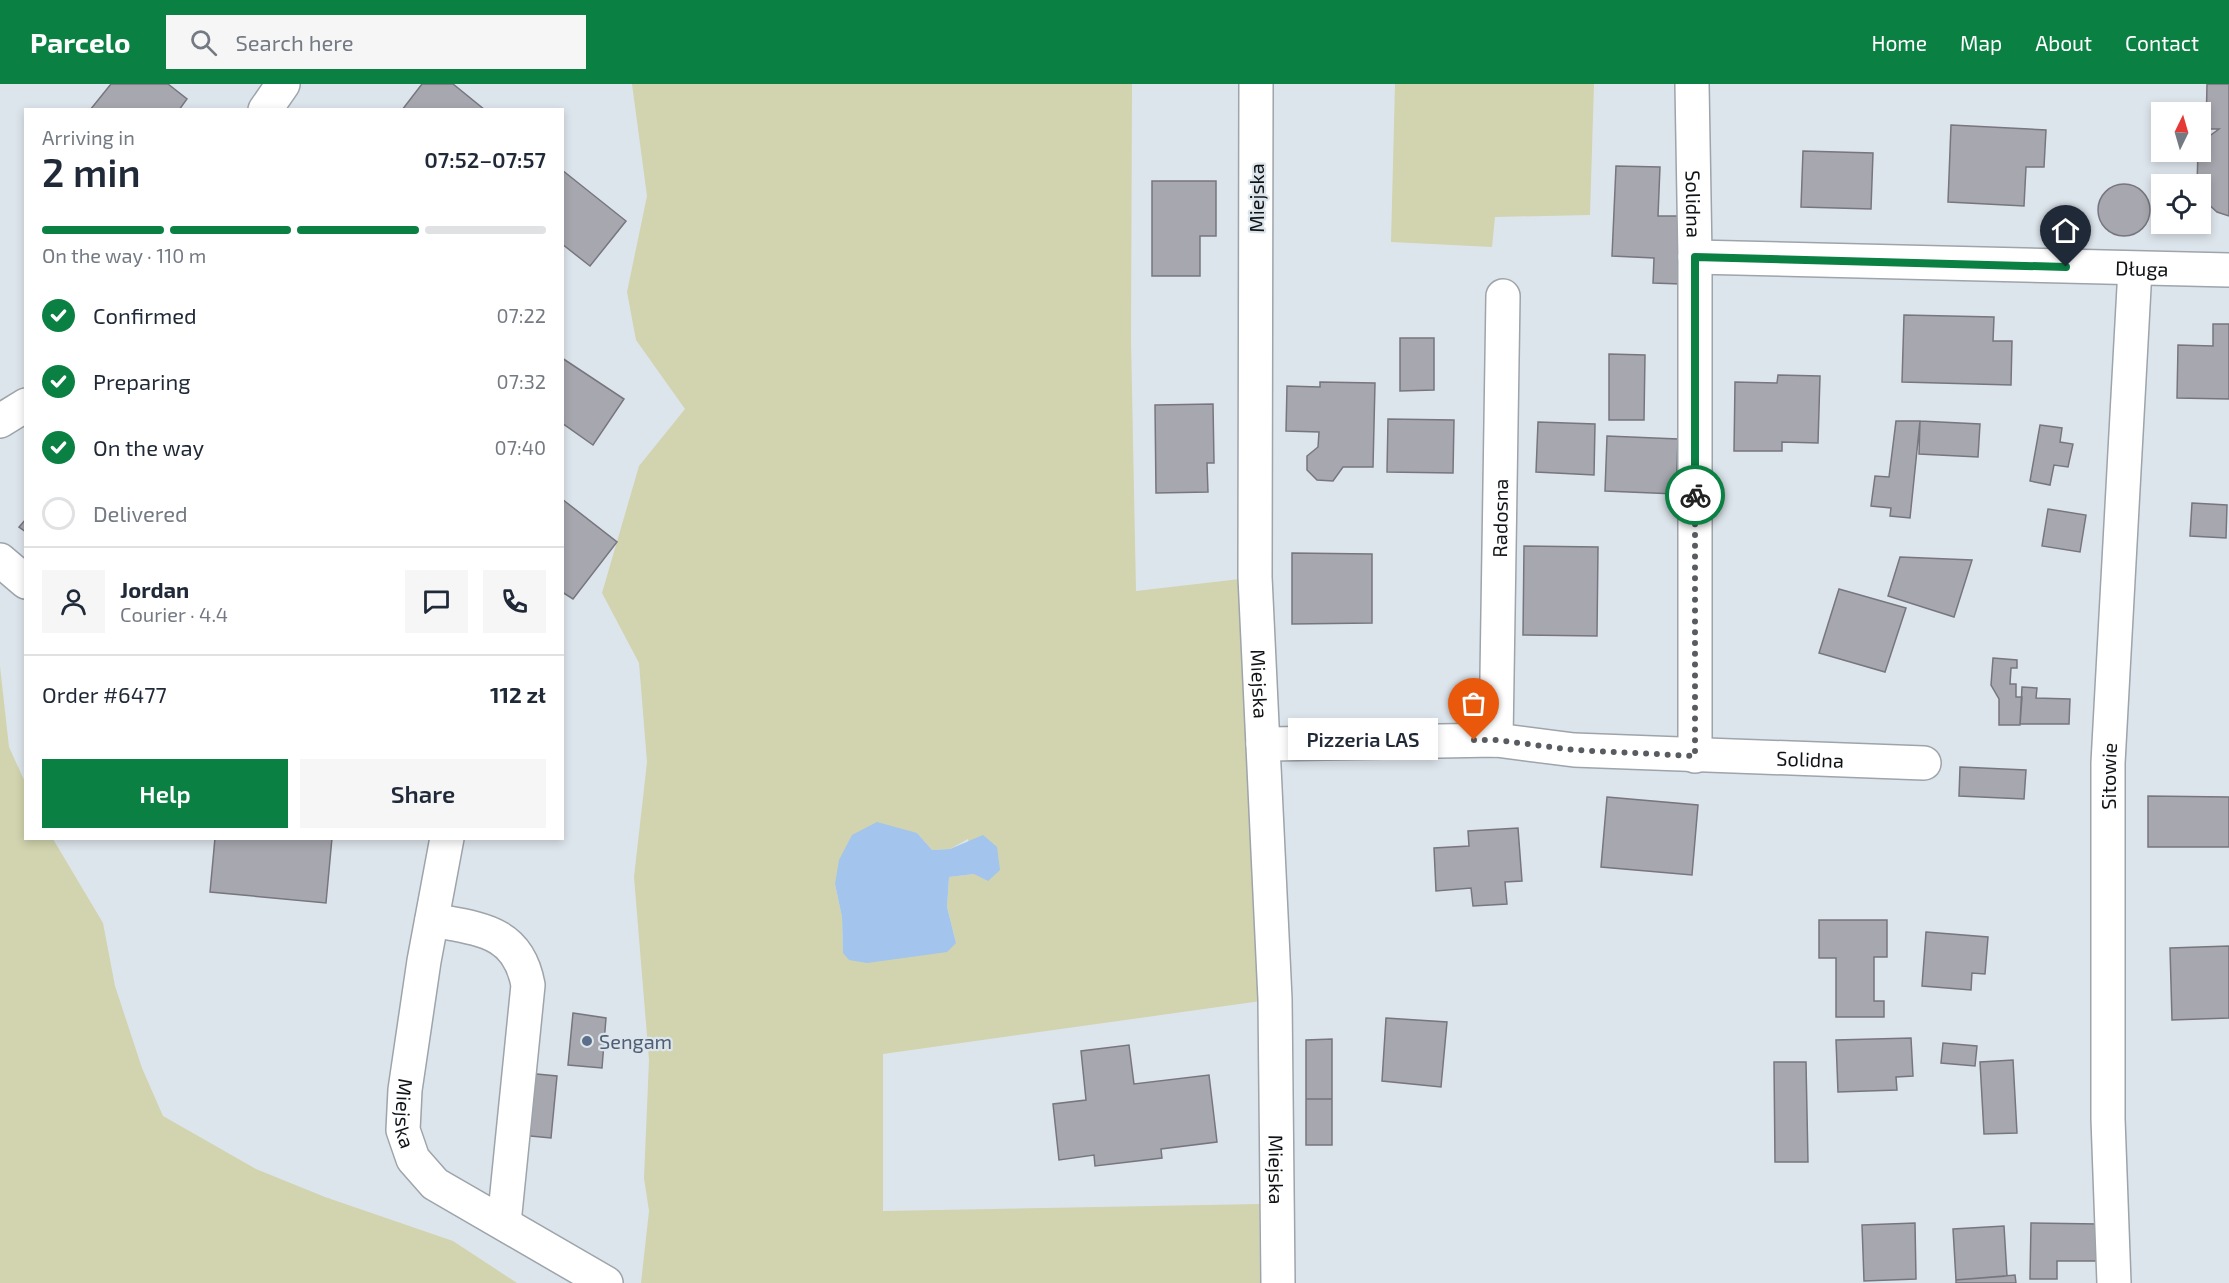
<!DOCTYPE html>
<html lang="en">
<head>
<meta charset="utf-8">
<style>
	:root { --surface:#fff; --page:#f6f6f7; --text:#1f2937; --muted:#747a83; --line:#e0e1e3; --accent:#0b8043 }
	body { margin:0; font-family:"Exo 2",sans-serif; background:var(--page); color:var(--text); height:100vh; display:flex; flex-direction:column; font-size:22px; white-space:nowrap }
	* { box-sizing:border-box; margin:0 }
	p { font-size:20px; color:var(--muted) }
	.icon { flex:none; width:33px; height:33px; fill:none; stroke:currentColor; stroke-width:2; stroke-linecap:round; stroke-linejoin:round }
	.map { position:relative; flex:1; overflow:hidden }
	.sheet { position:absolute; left:24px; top:24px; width:540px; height:732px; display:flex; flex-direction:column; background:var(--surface); border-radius:0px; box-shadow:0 3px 9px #0003 }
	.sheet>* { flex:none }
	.needle { width:39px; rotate:5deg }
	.buttons { position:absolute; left:2151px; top:18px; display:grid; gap:12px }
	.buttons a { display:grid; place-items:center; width:60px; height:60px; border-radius:0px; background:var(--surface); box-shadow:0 3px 9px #0003; font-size:30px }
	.pin { position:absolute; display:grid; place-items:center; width:51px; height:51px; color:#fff; margin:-62px -26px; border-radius:50% 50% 50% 0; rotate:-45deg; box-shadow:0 0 6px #0007 }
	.pin .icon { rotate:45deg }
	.courier { position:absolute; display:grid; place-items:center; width:60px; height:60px; margin:-30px; border:4px solid #0b8043; border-radius:50%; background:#fff; color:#222; box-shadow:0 2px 8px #0007 }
	.bubble { position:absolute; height:42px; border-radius:0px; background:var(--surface); box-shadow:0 3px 9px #0003; font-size:20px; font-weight:600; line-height:42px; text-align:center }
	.head em { font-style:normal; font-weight:600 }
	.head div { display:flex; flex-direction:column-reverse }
	.head { display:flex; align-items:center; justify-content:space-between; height:102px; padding:0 18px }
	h1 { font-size:39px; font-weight:600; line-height:45px }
	.bar { display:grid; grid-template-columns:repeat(4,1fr); gap:9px 6px; align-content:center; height:72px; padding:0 18px }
	.bar i { height:8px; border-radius:4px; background:var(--line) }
	.bar .current { background:var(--accent) }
	.bar p { grid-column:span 4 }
	.line { display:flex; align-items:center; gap:15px; padding:0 18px; border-top:2px solid var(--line) }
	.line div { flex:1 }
	.round { display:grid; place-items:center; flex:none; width:63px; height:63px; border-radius:0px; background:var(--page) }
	ol { padding:0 18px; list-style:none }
	li { display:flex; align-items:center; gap:18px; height:66px }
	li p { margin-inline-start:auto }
	li .icon { padding:6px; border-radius:50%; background:var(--accent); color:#fff; stroke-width:4 }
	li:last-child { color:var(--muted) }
	li i { width:33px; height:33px; border:3px solid var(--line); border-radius:50% }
	.cta { display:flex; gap:12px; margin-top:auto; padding:12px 18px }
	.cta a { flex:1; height:69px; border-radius:0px; background:var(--accent); color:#fff; font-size:24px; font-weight:600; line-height:69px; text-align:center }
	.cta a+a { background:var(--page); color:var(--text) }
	header { display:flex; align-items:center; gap:36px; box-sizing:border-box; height:84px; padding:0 30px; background:var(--accent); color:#fff }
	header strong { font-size:28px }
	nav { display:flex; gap:33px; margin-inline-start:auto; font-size:21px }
	.search { width:420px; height:54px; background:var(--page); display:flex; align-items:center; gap:15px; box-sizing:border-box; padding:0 21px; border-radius:0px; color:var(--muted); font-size:22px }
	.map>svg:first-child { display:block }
</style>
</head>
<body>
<header>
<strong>Parcelo</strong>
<div class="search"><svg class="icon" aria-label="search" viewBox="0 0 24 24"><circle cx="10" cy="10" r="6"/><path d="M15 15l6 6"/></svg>Search here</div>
<nav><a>Home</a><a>Map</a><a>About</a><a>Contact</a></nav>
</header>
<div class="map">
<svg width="2229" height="1199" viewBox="0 0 2229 1199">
	<rect width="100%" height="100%" fill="#dde5ec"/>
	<path fill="#d1d4ae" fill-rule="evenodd" d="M632 0H1132L1131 256 1136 507 1240 495 1248 703 1261 917 883 970V1127L1259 1120 1260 1199H641L649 1127 644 1094 649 976 634 793 647 678 639 579 602 509 639 382 685 325 636 256 627 208 647 112ZM917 749 932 766 950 765 968 755 974 790 949 793 947 823 956 859 843 868 842 833 835 800Z
		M1395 0H1594L1590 131 1495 133 1492 163 1391 158Z
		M0 582 9 663 25 698 26 754 53 755 103 839 115 902 142 984 163 1032 256 1085 325 1113 453 1157 517 1199H0Z"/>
	<path fill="#a2c4ed" d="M877 738 917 749 932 766 950 765 983 751 997 763 1000 786 988 797 974 790 949 793 947 823 956 859 947 868 867 879 849 876 843 869 842 833 835 800 839 776 852 751Z"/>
	<path fill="#a7a7af" stroke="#77767e" stroke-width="1.5" d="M111 0H168L187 15 179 26H90Z
		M422 0H453L485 26H402Z
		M2207 0H2229V132L2217 128 2205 117 2200 110V100H2197L2198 68H2200L2204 56 2219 45H2206Z
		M1951 41 2046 46 2044 83H2026L2024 122 1948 118Z
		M1803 67 1873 69 1871 125 1801 123Z
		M1616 82 1660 83 1658 132H1683L1680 200 1653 199 1654 174 1612 172Z
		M562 86 626 137 590 182 562 160Z
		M1152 97H1216V152H1200V192H1152Z
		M2098 126a26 26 0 1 1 52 0a26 26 0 1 1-52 0Z
		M1904 231 1994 233 1993 257H2012L2011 301 1902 298Z
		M2213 240H2229V315L2177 314 2178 261 2213 262Z
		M1400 254H1434V306L1400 307Z
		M1609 270 1645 271 1644 336H1609Z
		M562 274 624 315 593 361 562 339Z
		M1778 291 1820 292 1818 359 1782 358V367H1734L1735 298 1777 299Z
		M1320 298 1375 299 1373 383H1343L1333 397 1317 396 1307 386V372L1318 363 1319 348 1286 347 1287 302 1320 303Z
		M1213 320 1214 379H1207L1208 408 1156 409 1155 321Z
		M1388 335 1454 336 1453 389 1387 388Z
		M1896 337H1920L1910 434 1890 432 1891 424 1871 422 1875 392 1889 393Z
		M1920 337 1980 340 1978 373 1919 370Z
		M1538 338 1595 340 1594 391 1536 388Z
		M2040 341 2062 344 2060 358 2073 360 2068 383 2054 381 2050 401 2030 397Z
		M1607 352 1678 355 1676 410 1605 407Z
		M562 415 617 458 573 515 562 508Z
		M2192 419 2227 421 2226 454 2190 452Z
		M2048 425 2086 431 2080 468 2042 462Z
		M26 435V448L19 443Z
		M1524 462 1598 463 1597 552 1523 551Z
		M1292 469 1372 470V539L1292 540Z
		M1900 473 1972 476 1954 533 1888 512Z
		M1839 505 1906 524 1885 588 1819 569Z
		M1993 574 2017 576V584H2011L2010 600H2016V613H2022L2020 641H1999V615L1991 601Z
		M2022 603 2037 604 2036 614 2070 615 2069 640H2020Z
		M1960 683 2026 686 2024 715 1959 712Z
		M2148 712 2229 713V763H2148Z
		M1607 713 1698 721 1692 791 1601 783Z
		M1518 744 1522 797 1505 798 1507 820 1473 822 1471 804 1436 807 1434 764 1469 762 1468 747Z
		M215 754H332L326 819 210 808Z
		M1819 836H1887V873H1874V917H1884V933H1836V874H1819Z
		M1926 848 1988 853 1985 890 1972 889 1971 906 1922 902Z
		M2229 862V934L2172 936 2170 864Z
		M573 929 606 934 602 984 568 981Z
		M1386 934 1447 938 1441 1003 1382 997Z
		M1911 954 1913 992 1896 993 1897 1006 1838 1008 1836 956Z
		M1332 955V1015H1306V956Z
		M1943 959 1977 962 1975 982 1941 979Z
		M1129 961 1134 1000 1209 991 1217 1058 1161 1065 1162 1074 1095 1082 1094 1071 1059 1076 1053 1020 1086 1016 1081 967Z
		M2013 976 2017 1049 1984 1050 1980 978Z
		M1774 978H1806L1808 1078H1775Z
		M526 989 557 992 551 1054 520 1051Z
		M1306 1015H1332V1061H1306Z
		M1915 1139 1916 1195 1864 1197 1862 1141Z
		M2031 1139 2098 1140V1177H2057V1195H2030Z
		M2004 1142 2007 1192 1956 1196 1953 1145Z
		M2015 1191 2016 1199H1956V1196Z"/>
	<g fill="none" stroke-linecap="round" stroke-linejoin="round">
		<defs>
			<g id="minor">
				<path id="s1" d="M1256 0 1255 493 1275 915 1278 1199"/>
				<path id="s2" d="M1692 0 1695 173V672"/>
				<path d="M265 26 283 0"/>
				<path id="s3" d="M1695 173 2229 186"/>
				<path d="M0 337 26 321"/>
				<path d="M0 476 26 498"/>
				<path id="s4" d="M1496 656 1503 212"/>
				<path id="s5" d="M1263 660 1496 656 1574 666 1924 679"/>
				<path id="s6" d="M447 754 424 877 405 1006 403 1046 413 1075 435 1100 606 1199"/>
				<path d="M432 836C479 845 518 846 528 901L504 1139"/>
				<path id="s7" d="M2114 1199 2108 1035V679L2135 185"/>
			</g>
		</defs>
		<use href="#minor" stroke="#9da4aa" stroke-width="36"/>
		<use href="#minor" stroke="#fff" stroke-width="33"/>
	</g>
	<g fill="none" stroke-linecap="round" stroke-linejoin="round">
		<path stroke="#585c60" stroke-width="6" stroke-dasharray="0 10.8" d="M1474 656H1496L1574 666 1695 672V411"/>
		<path stroke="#0b8043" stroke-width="8" d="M1695 411V173L2066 183"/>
	</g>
	<circle fill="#5c6f8a" stroke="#dde5ec" stroke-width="2" cx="587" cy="957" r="6"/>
	<g text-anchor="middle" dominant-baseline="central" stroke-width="4.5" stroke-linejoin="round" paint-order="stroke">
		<g font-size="20" fill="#101315" stroke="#dde5ec">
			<text transform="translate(1256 114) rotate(-90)">Miejska</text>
			<text stroke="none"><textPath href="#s2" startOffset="120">Solidna</textPath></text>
			<text stroke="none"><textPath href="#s3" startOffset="447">Długa</textPath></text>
			<text stroke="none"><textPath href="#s4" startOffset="222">Radosna</textPath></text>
			<text stroke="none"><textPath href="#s1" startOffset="600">Miejska</textPath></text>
			<text stroke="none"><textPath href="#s5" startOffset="548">Solidna</textPath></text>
			<text stroke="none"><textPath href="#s7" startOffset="507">Sitowie</textPath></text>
			<text stroke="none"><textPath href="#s6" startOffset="279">Miejska</textPath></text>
			<text stroke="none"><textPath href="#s1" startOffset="1086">Miejska</textPath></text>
		</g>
		<g font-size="20" fill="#4e5e75" stroke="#dde5ec" text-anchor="start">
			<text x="599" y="957">Sengam</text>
		</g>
	</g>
</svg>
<div class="buttons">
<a><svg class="needle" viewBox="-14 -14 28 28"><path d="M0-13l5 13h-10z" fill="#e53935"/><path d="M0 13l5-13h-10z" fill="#747a83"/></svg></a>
<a><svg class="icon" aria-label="locate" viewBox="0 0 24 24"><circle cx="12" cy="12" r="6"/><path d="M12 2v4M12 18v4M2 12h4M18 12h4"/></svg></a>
</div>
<div class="pin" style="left:1474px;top:656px;background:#ea580c"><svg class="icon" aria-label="bag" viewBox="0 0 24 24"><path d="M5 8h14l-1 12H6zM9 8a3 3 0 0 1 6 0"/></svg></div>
<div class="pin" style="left:2066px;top:183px;background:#1f2937"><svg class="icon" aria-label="home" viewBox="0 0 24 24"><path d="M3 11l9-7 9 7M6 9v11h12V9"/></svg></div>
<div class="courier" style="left:1695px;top:411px"><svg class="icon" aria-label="bike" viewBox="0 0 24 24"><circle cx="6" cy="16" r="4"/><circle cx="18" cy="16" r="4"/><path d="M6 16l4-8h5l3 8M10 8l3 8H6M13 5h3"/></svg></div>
<div class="bubble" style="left:1288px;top:634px;width:150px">Pizzeria LAS</div>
<section class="sheet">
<div class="head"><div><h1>2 min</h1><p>Arriving in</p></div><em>07:52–07:57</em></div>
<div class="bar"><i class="current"></i><i class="current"></i><i class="current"></i><i></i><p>On the way · 110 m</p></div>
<ol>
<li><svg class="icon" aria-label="check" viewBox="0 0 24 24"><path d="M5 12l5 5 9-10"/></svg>Confirmed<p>07:22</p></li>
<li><svg class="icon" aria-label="check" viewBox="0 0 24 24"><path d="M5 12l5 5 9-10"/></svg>Preparing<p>07:32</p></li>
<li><svg class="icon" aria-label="check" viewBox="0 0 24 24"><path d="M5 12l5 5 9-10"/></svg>On the way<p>07:40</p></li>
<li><i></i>Delivered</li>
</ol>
<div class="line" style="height:108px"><a class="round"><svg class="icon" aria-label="person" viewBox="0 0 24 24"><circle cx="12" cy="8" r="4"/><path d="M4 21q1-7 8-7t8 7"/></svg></a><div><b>Jordan</b><p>Courier · 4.4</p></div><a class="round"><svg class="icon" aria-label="chat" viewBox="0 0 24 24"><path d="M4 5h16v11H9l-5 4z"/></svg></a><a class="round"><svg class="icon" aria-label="phone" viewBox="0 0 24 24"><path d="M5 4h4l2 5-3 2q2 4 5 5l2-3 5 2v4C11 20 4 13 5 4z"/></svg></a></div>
<div class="line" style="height:78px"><div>Order #6477</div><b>112 zł</b></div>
<div class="cta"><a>Help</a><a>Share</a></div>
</section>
</div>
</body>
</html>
